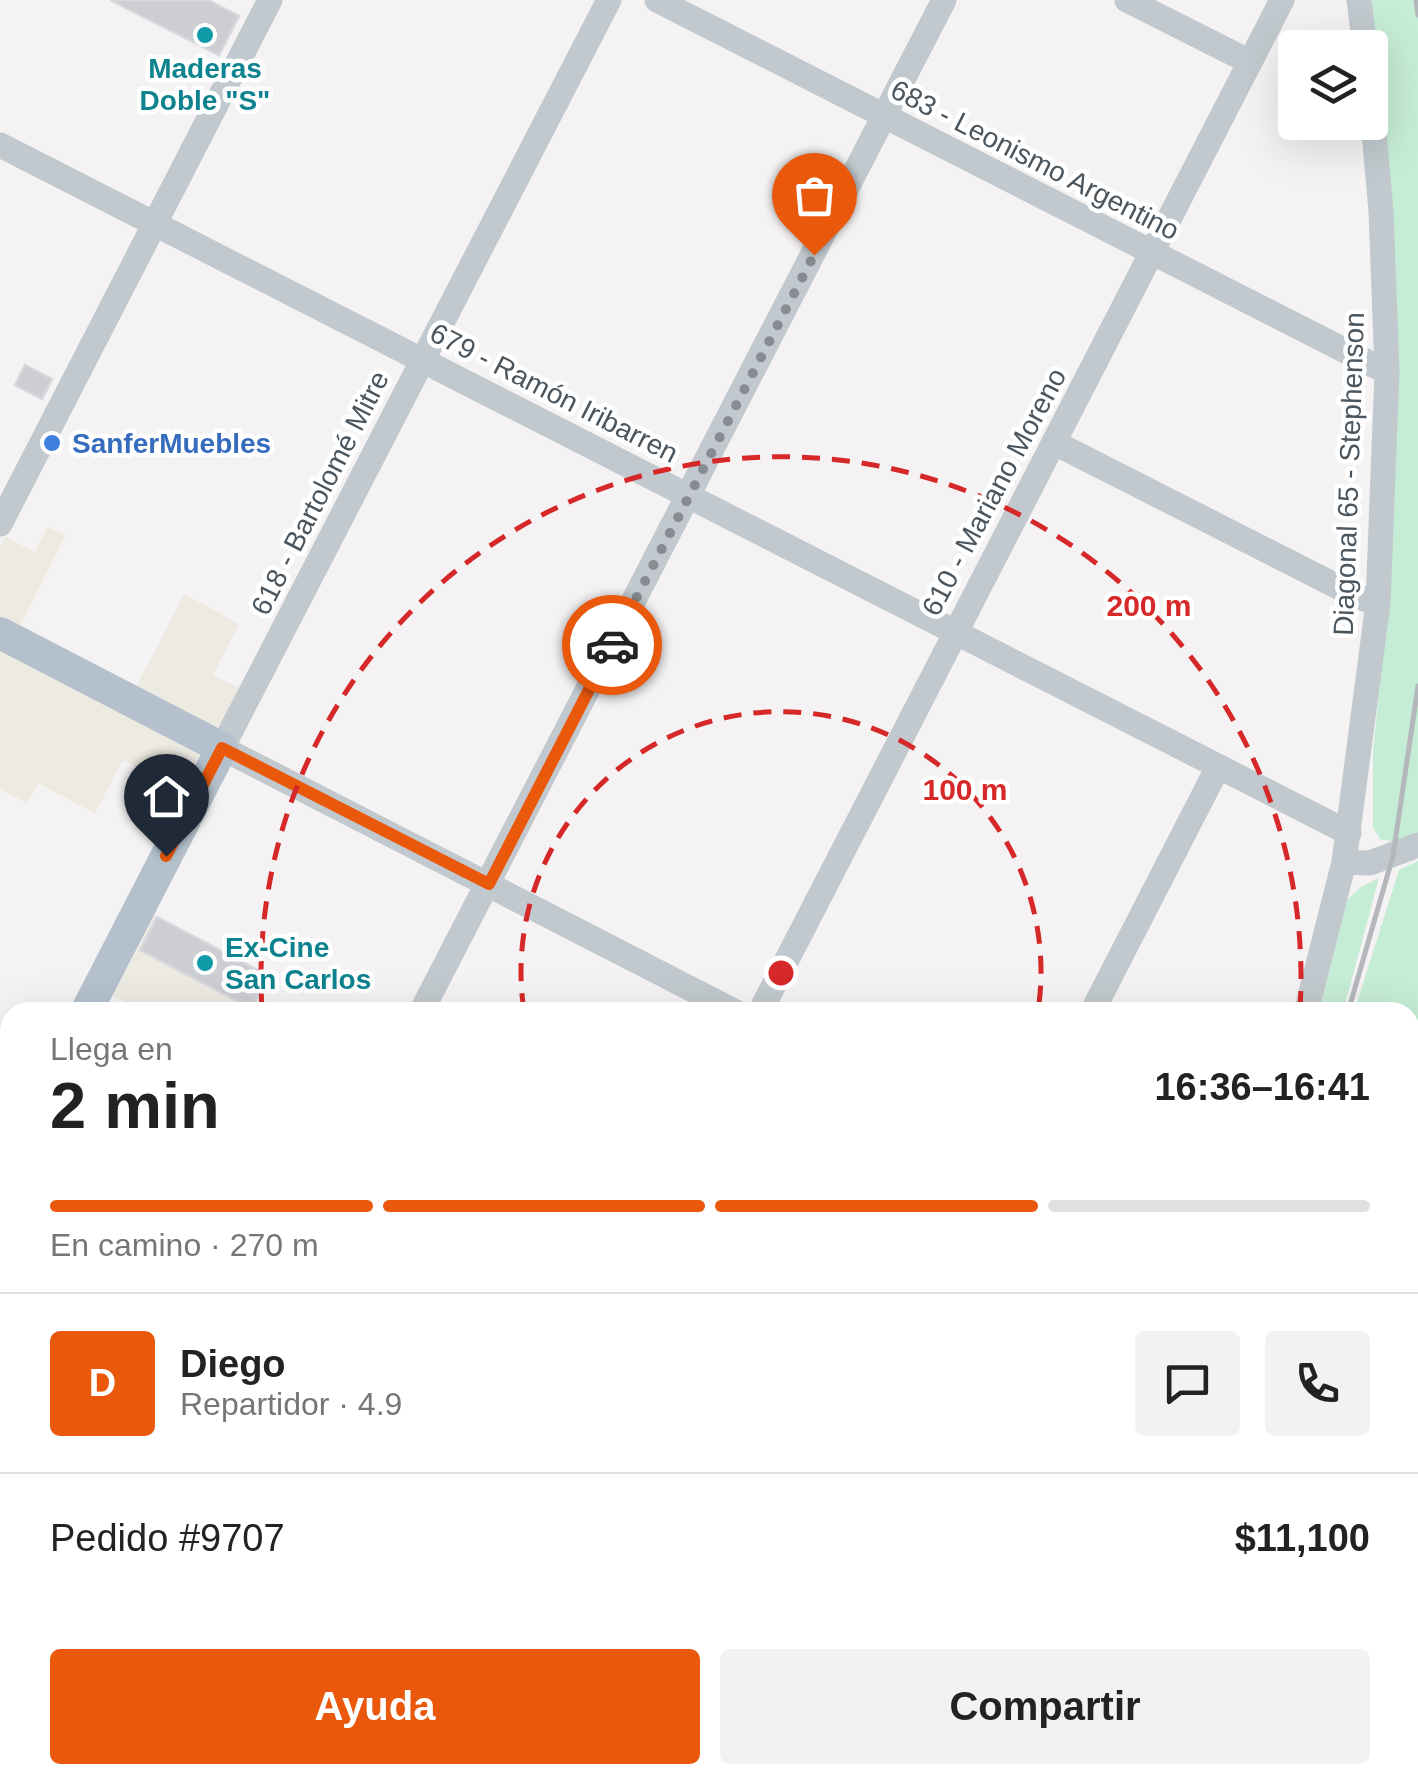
<!DOCTYPE html>
<html lang="es">
<head>
<meta charset="utf-8">
<style>
	:root { --surface:#fff; --page:#f2f2f2; --text:#222; --muted:#767676; --line:#e0e0e0; --accent:#ea580c }
	body { margin:0; font-family:Arial,sans-serif; background:var(--page); color:var(--text); height:100vh; display:flex; flex-direction:column; font-size:38px; white-space:nowrap }
	* { box-sizing:border-box; margin:0 }
	p { font-size:32px; color:var(--muted) }
	.icon { flex:none; width:55px; height:55px; fill:none; stroke:currentColor; stroke-width:2; stroke-linecap:round; stroke-linejoin:round }
	.map { position:relative; flex:1; overflow:hidden }
	.side { position:absolute; left:0px; top:1002px; width:1420px; height:782px; display:flex; flex-direction:column; background:var(--surface); border-radius:30px 30px 0 0; box-shadow:0 10px 40px #0002 }
	.side>* { flex:none }
	.fabs { position:absolute; left:1278px; top:30px; display:grid; gap:20px }
	.fabs a { display:grid; place-items:center; width:110px; height:110px; border-radius:10px; background:var(--surface); box-shadow:0 10px 40px #0002; font-size:50px }
	.pin { position:absolute; display:grid; place-items:center; width:85px; height:85px; color:#fff; margin:-102px -42px; border-radius:50% 50% 50% 0; rotate:-45deg; box-shadow:0 0 10px #0007 }
	.pin .icon { rotate:45deg }
	.courier { position:absolute; display:grid; place-items:center; width:100px; height:100px; margin:-50px; border:8px solid #ea580c; border-radius:50%; background:#fff; color:#222; box-shadow:0 2px 12px #0007 }
	.headline em { font-style:normal; font-weight:600 }
	.headline div { display:flex; flex-direction:column-reverse }
	.headline { display:flex; align-items:center; justify-content:space-between; height:170px; padding:0 50px }
	h1 { font-size:65px; font-weight:600; line-height:75px }
	.bar { display:grid; grid-template-columns:repeat(4,1fr); gap:15px 10px; align-content:center; height:120px; padding:0 50px }
	.bar i { height:12px; border-radius:8px; background:var(--line) }
	.bar .on { background:var(--accent) }
	.bar p { grid-column:span 4 }
	.line { display:flex; align-items:center; gap:25px; padding:0 50px; border-top:2px solid var(--line) }
	.line div { flex:1 }
	.round { display:grid; place-items:center; flex:none; width:105px; height:105px; border-radius:10px; background:var(--page) }
	.cta { display:flex; gap:20px; margin-top:auto; padding:20px 50px }
	.cta a { flex:1; height:115px; border-radius:10px; background:var(--accent); color:#fff; font-size:40px; font-weight:600; line-height:115px; text-align:center }
	.cta a+a { background:var(--page); color:var(--text) }
	.map>svg:first-child { display:block }
</style>
</head>
<body>
<div class="map">
<svg width="1418" height="1784" viewBox="0 0 1418 1784">
	<rect width="100%" height="100%" fill="#f4f2f2"/>
	<path fill="#edeae2" d="M48 527 65 536 17 631 0 622V547L5 537 35 552Z
		M184 594 239 624 213 675 241 689 223 726 215 729 135 689Z
		M0 647 196 746 202 756 190 785 153 766 149 773 123 760 95 813 38 783 27 803 0 789Z
		M149 913 269 976 250 1012H145L107 993Z"/>
	<path fill="#c5ecd4" d="M1371 0H1418V834C1405 842 1395 843 1380 839L1373 827V753L1387 607 1382 124Z
		M1418 861V1053L1410 1071V1012H1354L1399 870Z
		M1379 878 1343 1012H1319L1347 900 1361 887Z
		M1418 1463V1784H1223L1227 1775H1410V1470Z"/>
	<g fill="none" stroke-linecap="round" stroke-linejoin="round">
		<path stroke="#97d4e5" stroke-width="5" d="M1410 1231 1418 1210
			M1199 1784 1203 1775"/>
	</g>
	<path fill="#ccced3" stroke="#d6d8dc" stroke-width="2.5" d="M110 0H208L239 16 219 55Z
		M25 365 52 379 42 399 15 385Z
		M157 917 269 976 252 1009 140 950Z"/>
	<g fill="none" stroke-linecap="round" stroke-linejoin="round">
		<path stroke="#c1c9ce" stroke-width="25" d="M609 0 222 748 736 1012
			M657 0 1387 372
			M1127 0 1250 62
			M1359 0 1365 48
			M0 145 1349 833
			M1055 443 1358 597 1378 603
			M0 524 270 0
			M1344 862 1370 863 1418 845
			M421 1012 944 0
			M760 1012 1282 0
			M1092 1012 1218 767
			M1306 1012 1344 862 1378 603 1387 372 1381 211 1370 88
			M0 1123 10 1128
			M1410 1557 1418 1550
			M0 1603 10 1608
			M1410 1641 1418 1634
			M339 1775 356 1784
			M26 1784 31 1775
			M699 1784 704 1775
			M1061 1784 1064 1775
			M1292 1784 1296 1775"/>
		<path stroke="#b4c1cd" stroke-width="32" d="M0 633 222 748 86 1012
			M0 1179 10 1160"/>
		<path stroke="#b4b7bb" stroke-width="5" d="M1416 0 1418 15
			M1348 1012 1393 856 1418 686
			M1410 1082 1418 1064
			M1410 1129 1418 1111
			M1098 1784 1101 1775
			M1130 1784 1134 1775"/>
	</g>
	<g fill="none" stroke-linecap="round" stroke-linejoin="round">
		<path stroke="#868c91" stroke-width="10" stroke-dasharray="0 18" d="M612 645 814 255"/>
		<path stroke="#ea580c" stroke-width="12" d="M166 856 222 748 489 884 612 645"/>
	</g>
	<g fill="none" stroke="#d62828" stroke-width="5" stroke-dasharray="18 12">
		<path d="M524 1011A260 260 0 1 1 1038 1011"/>
		<path d="M262 1009A520 520 0 1 1 1300 1009"/>
	</g>
	<g fill="#0f9aa8" stroke="#fff" stroke-width="4">
		<circle cx="205" cy="35" r="10"/>
		<circle cx="205" cy="963" r="10"/>
	</g>
	<circle fill="#3f7fe0" stroke="#fff" stroke-width="4" cx="52" cy="443" r="10"/>
	<g text-anchor="middle" dominant-baseline="central" stroke-width="9" stroke-linejoin="round" paint-order="stroke">
		<g font-size="28" font-weight="bold" fill="#0d838f" stroke="#fff">
			<text x="205" y="68">Maderas<tspan x="205" dy="32">Doble "S"</tspan></text>
			<text x="225" y="947" text-anchor="start">Ex-Cine<tspan x="225" dy="32">San Carlos</tspan></text>
		</g>
		<g font-size="28" fill="#4b555d" stroke="#fff">
			<text transform="translate(1035 160) rotate(27)">683 - Leonismo Argentino</text>
			<text transform="translate(554 393) rotate(27)">679 - Ramón Iribarren</text>
			<text transform="translate(1349 474) rotate(-88)">Diagonal 65 - Stephenson</text>
			<text transform="translate(994 492) rotate(-62)">610 - Mariano Moreno</text>
			<text transform="translate(320 493) rotate(-63)">618 - Bartolomé Mitre</text>
		</g>
		<g font-size="28" font-weight="bold" fill="#366cbe" stroke="#fff" text-anchor="start">
			<text x="72" y="443">SanferMuebles</text>
		</g>
	</g>
	<circle cx="781" cy="973" r="15" fill="#d62828" stroke="#fff" stroke-width="5"/>
	<g font-size="30" text-anchor="middle" font-weight="bold" fill="#d62828" stroke="#fff" stroke-width="9" stroke-linejoin="round" paint-order="stroke">
		<text x="1149" y="616">200 m</text>
		<text x="965" y="800">100 m</text>
	</g>
</svg>
<div class="fabs">
<a><svg class="icon" aria-label="layers" viewBox="0 0 24 24"><path d="M12 4l9 5-9 5-9-5zM3 14l9 5 9-5"/></svg></a>
</div>
<div class="pin" style="left:814px;top:255px;background:#ea580c"><svg class="icon" aria-label="bag" viewBox="0 0 24 24"><path d="M5 8h14l-1 12H6zM9 8a3 3 0 0 1 6 0"/></svg></div>
<div class="pin" style="left:166px;top:856px;background:#1f2937"><svg class="icon" aria-label="home" viewBox="0 0 24 24"><path d="M3 11l9-7 9 7M6 9v11h12V9"/></svg></div>
<div class="courier" style="left:612px;top:645px"><svg class="icon" aria-label="car" viewBox="0 0 24 24"><path d="M5 17H2v-5l4-1 3-4h7l3 4 3 1v5h-3M9 17h6M6 11h13"/><circle cx="7" cy="17" r="2"/><circle cx="17" cy="17" r="2"/></svg></div>
<section class="side">
<div class="headline"><div><h1>2 min</h1><p>Llega en</p></div><em>16:36–16:41</em></div>
<div class="bar"><i class="on"></i><i class="on"></i><i class="on"></i><i></i><p>En camino · 270 m</p></div>
<div class="line" style="height:180px"><b class="round" style="background:var(--accent);color:#fff">D</b><div><b>Diego</b><p>Repartidor · 4.9</p></div><a class="round"><svg class="icon" aria-label="chat" viewBox="0 0 24 24"><path d="M4 5h16v11H9l-5 4z"/></svg></a><a class="round"><svg class="icon" aria-label="phone" viewBox="0 0 24 24"><path d="M5 4h4l2 5-3 2q2 4 5 5l2-3 5 2v4C11 20 4 13 5 4z"/></svg></a></div>
<div class="line" style="height:130px"><div>Pedido #9707</div><b>$11,100</b></div>
<div class="cta"><a>Ayuda</a><a>Compartir</a></div>
</section>
</div>
</body>
</html>
